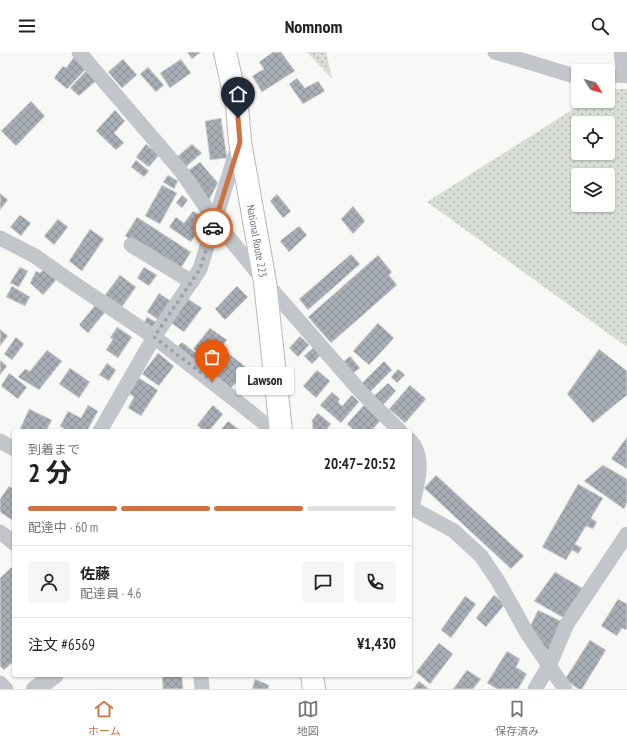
<!DOCTYPE html>
<html lang="ja">
<head>
<meta charset="utf-8">
<style>
	:root { --surface:#fff; --page:#f6f6f6; --text:#222; --muted:#767676; --line:#e0e0e0; --accent:#ce7241 }
	body { margin:0; font-family:"PT Sans Narrow","Noto Sans JP",sans-serif; background:var(--page); color:var(--text); height:100vh; display:flex; flex-direction:column; font-size:15px; white-space:nowrap }
	* { box-sizing:border-box; margin:0 }
	p { font-size:13px; color:var(--muted) }
	.icon { flex:none; width:22px; height:22px; fill:none; stroke:currentColor; stroke-width:2; stroke-linecap:round; stroke-linejoin:round }
	.map { position:relative; flex:1; overflow:hidden }
	.side { position:absolute; left:12px; top:377px; width:400px; height:248px; display:flex; flex-direction:column; background:var(--surface); border-radius:4px; box-shadow:0 1px 3px #0004 }
	.side>* { flex:none }
	.needle { width:26px; rotate:127deg }
	.tools { position:absolute; left:571px; top:12px; display:grid; gap:8px }
	.tools a { display:grid; place-items:center; width:44px; height:44px; border-radius:4px; background:var(--surface); box-shadow:0 1px 3px #0004; font-size:20px }
	.pin { position:absolute; display:grid; place-items:center; width:34px; height:34px; color:#fff; margin:-41px -17px; border-radius:50% 50% 50% 0; rotate:-45deg; box-shadow:0 0 4px #0007 }
	.pin .icon { rotate:45deg }
	.courier { position:absolute; display:grid; place-items:center; width:40px; height:40px; margin:-20px; border:3px solid #ce7241; border-radius:50%; background:#fff; color:#222; box-shadow:0 1px 5px #0007 }
	.bubble { position:absolute; height:28px; border-radius:4px; background:var(--surface); box-shadow:0 1px 3px #0004; font-size:13px; font-weight:700; line-height:28px; text-align:center }
	.summary em { font-style:normal; font-weight:700 }
	.summary div { display:flex; flex-direction:column-reverse }
	.summary { display:flex; align-items:center; justify-content:space-between; height:68px; padding:0 16px }
	h1 { font-size:26px; font-weight:700; line-height:30px }
	.bar { display:grid; grid-template-columns:repeat(4,1fr); gap:6px 4px; align-content:center; height:48px; padding:0 16px }
	.bar i { height:5px; border-radius:3px; background:var(--line) }
	.bar .active { background:var(--accent) }
	.bar p { grid-column:span 4 }
	.line { display:flex; align-items:center; gap:10px; padding:0 16px; border-top:1px solid var(--line) }
	.line div { flex:1 }
	.round { display:grid; place-items:center; flex:none; width:42px; height:42px; border-radius:4px; background:var(--page) }
	header { display:flex; justify-content:space-between; align-items:center; height:52px; padding:0 16px; background:var(--surface); font-size:18px; font-weight:700 }
	.dock { display:flex; justify-content:space-around; align-items:center; height:56px; border-top:1px solid var(--line); background:var(--surface); font-size:11px; color:var(--muted) }
	.dock a { display:grid; justify-items:center; gap:2px }
	.dock .active { color:var(--accent) }
	.map>svg:first-child { display:block }
</style>
</head>
<body>
<header><svg class="icon" aria-label="menu" viewBox="0 0 24 24"><path d="M4 6h16M4 12h16M4 18h16"/></svg>Nomnom<svg class="icon" aria-label="search" viewBox="0 0 24 24"><circle cx="10" cy="10" r="6"/><path d="M15 15l6 6"/></svg></header>
<div class="map">
<svg width="627" height="637" viewBox="0 0 627 637">
	<defs>
		<pattern id="grass-dots" width="8" height="8" patternUnits="userSpaceOnUse"><rect width="8" height="8" fill="#d8ddd6"/><path d="M2 2h.1M6 6h.1" fill="none" stroke="#b3b8b3" stroke-width="1.8" stroke-linecap="round"/></pattern>
		<pattern id="building-cross-hatch" width="8" height="8" patternUnits="userSpaceOnUse"><rect width="8" height="8" fill="#a8aeb5"/><path d="M0 0l8 8M0 8l8-8" fill="none" stroke="#8d9299"/></pattern>
	</defs>
	<rect width="100%" height="100%" fill="#f8f8f6"/>
	<path fill="url(#grass-dots)" fill-rule="evenodd" d="M307 0H326L332 27Z
		M608 37H627V295L427 150 586 49H608ZM578 71H608V101H578ZM578 123H608V153H578Z"/>
	<path fill="url(#building-cross-hatch)" stroke="#dadad9" d="M187 0H201L192 7Z
		M273 0H281L295 19 262 40 252 24 264 17 259 10Z
		M74 5 86 17 67 37 54 26 63 14 66 16Z
		M123 7 137 23 122 36 108 20Z
		M181 7 191 21 170 36 160 21Z
		M148 15 164 33 156 40 140 22Z
		M86 19 97 28 79 44 70 36Z
		M297 26 305 36 318 29 325 39 303 52 289 32Z
		M31 49 45 64 16 94 1 79Z
		M115 58 125 69 114 81 124 91 116 98 96 79Z
		M221 66 227 106 210 108 205 69Z
		M146 92 159 103 149 115 136 105Z
		M192 92 202 101 181 119 172 109Z
		M136 108 149 119 144 125 131 115Z
		M200 110 218 131 209 148 183 122Z
		M168 123 178 129 174 137 163 130Z
		M162 133 177 141 160 172 145 164Z
		M0 141 8 148 0 158Z
		M277 142 291 159 283 166 270 149Z
		M182 143 188 148 182 156 176 151Z
		M353 154 365 169 353 182 341 167Z
		M193 159 206 167 191 190 169 175 176 165 184 171Z
		M20 163 31 171 21 184 10 175Z
		M137 165 191 200 179 219 125 184Z
		M58 167 68 175 54 193 44 184Z
		M299 174 307 183 289 200 280 189Z
		M90 177 104 187 82 219 69 209Z
		M351 202 360 212 308 258 299 247Z
		M378 203 392 220 389 223 397 233 331 291 308 265Z
		M20 215 28 219 19 235 10 231Z
		M144 215 157 223 149 234 137 226Z
		M44 217 57 227 43 243 30 231 36 219 40 221Z
		M120 223 136 235 122 255 105 243Z
		M12 234 30 245 25 254 6 245Z
		M237 234 248 245 225 268 215 257Z
		M159 241 172 250 160 269 147 260Z
		M188 247 202 256 184 280 171 271Z
		M97 251 106 259 88 281 79 273Z
		M147 265 160 272 155 280 143 273Z
		M378 271 394 286 369 313 353 299Z
		M117 275 132 285 118 306 106 298 113 287 110 286Z
		M210 276 227 288 210 310 193 297Z
		M0 277 8 284 0 294Z
		M300 284 309 293 298 305 289 296Z
		M16 285 24 292 12 308 4 302Z
		M182 290 198 303 191 311 174 298Z
		M314 295 321 303 312 312 304 304Z
		M599 297 627 319V343L593 371 567 342Z
		M47 298 62 309 39 338 18 325 25 317 30 319Z
		M227 300 247 316 230 338 210 321Z
		M158 301 174 314 159 334 142 322Z
		M350 304 360 316 350 324 341 312Z
		M0 308 7 314 0 323Z
		M384 309 392 318 369 341 360 333Z
		M107 311 116 318 109 329 99 323Z
		M70 316 90 330 79 346 59 332Z
		M398 317 405 323 397 331 391 325Z
		M317 318 330 329 316 346 303 334Z
		M9 321 27 335 18 347 1 334Z
		M136 324 158 338 141 364 128 356 134 345 127 340Z
		M388 331 396 339 383 353 374 344Z
		M410 333 426 347 405 371 389 357Z
		M332 340 340 347 338 350 342 354 352 343 359 350 341 371 320 353Z
		M88 353 98 359 87 379H68L60 374 68 359 81 366Z
		M213 353 223 362 209 379H204L197 373Z
		M364 353 381 368 371 379H355L347 372Z
		M29 357 52 368 46 379H19Z
		M318 361 331 372 325 379H313L312 368Z
		M228 369 241 379H220Z
		M627 385V417L611 407Z
		M603 413 627 427V451L624 457 584 429Z
		M436 423 524 504 511 517 424 436Z
		M578 432 603 446 591 466 597 470 593 477 586 474 575 492 582 496 578 502 572 498 566 508 542 495Z
		M9 434 14 437V466L12 468 0 460V447Z
		M14 513V609L4 618 0 614V526Z
		M555 520 589 540 569 569 534 549Z
		M494 543 505 552 486 575 476 566Z
		M465 544 476 552 451 586 441 578Z
		M618 547 627 552V577L626 578 622 576 617 584 601 574Z
		M538 558 567 572 549 614 527 581Z
		M590 588 606 598 582 637H578L565 627Z
		M439 591 453 602 430 632 416 620Z
		M507 599 520 607 516 615 527 622 518 637H497L487 631Z
		M467 618 481 627 473 637H453Z
		M162 623H182L183 637H163Z
		M255 627 269 633 268 637H252Z
		M419 629 429 637H413Z"/>
	<g fill="none" stroke-linecap="round" stroke-linejoin="round">
		<defs>
			<path id="trunk" d="M225 0 237 54 240 90 265 230 281 379
				M312 623 314 637"/>
		</defs>
		<use href="#trunk" stroke="#b4b6ba" stroke-width="24"/>
		<path stroke="#c2c5c9" stroke-width="15" d="M79 0 181 119 216 170 265 230 361 340 400 379
			M495 0 578 25
			M621 0 624 23
			M608 24 624 23 627 24
			M0 186 35 204 69 228 154 285 234 347 274 379
			M131 193 192 230
			M100 379 154 285 200 217 238 94
			M410 388C427 405 416 436 412 455
			M0 389 14 397
			M410 455 454 479 481 504 498 529 527 581 565 637
			M0 480 14 491
			M201 623 202 637
			M0 631 6 637
			M535 637 549 614 567 572 627 482"/>
		<path stroke="#c2c5c9" stroke-width="18" d="M35 637 55 623"/>
		<use href="#trunk" stroke="#fff" stroke-width="22"/>
	</g>
	<g fill="none" stroke-linecap="round" stroke-linejoin="round">
		<path stroke="#9ca4ac" stroke-width="4" stroke-dasharray="0 7.2" d="M212 329 154 285 200 217 213 176"/>
		<path stroke="#ce7241" stroke-width="5" d="M213 176 240 90 238 66"/>
	</g>
	<g text-anchor="middle" dominant-baseline="central" stroke-width="4" stroke-linejoin="round" paint-order="stroke">
		<g font-size="11" fill="#6b7684" stroke="#fff">
			<text transform="translate(257 189) rotate(80)">National Route 223</text>
		</g>
	</g>
</svg>
<div class="tools">
<a><svg class="needle" viewBox="-14 -14 28 28"><path d="M0-13l5 13h-10z" fill="#e53935"/><path d="M0 13l5-13h-10z" fill="#767676"/></svg></a>
<a><svg class="icon" aria-label="locate" viewBox="0 0 24 24"><circle cx="12" cy="12" r="6"/><path d="M12 2v4M12 18v4M2 12h4M18 12h4"/></svg></a>
<a><svg class="icon" aria-label="layers" viewBox="0 0 24 24"><path d="M12 4l9 5-9 5-9-5zM3 14l9 5 9-5"/></svg></a>
</div>
<div class="pin" style="left:212px;top:329px;background:#ea580c"><svg class="icon" aria-label="bag" viewBox="0 0 24 24"><path d="M5 8h14l-1 12H6zM9 8a3 3 0 0 1 6 0"/></svg></div>
<div class="pin" style="left:238px;top:66px;background:#1f2937"><svg class="icon" aria-label="home" viewBox="0 0 24 24"><path d="M3 11l9-7 9 7M6 9v11h12V9"/></svg></div>
<div class="courier" style="left:213px;top:176px"><svg class="icon" aria-label="car" viewBox="0 0 24 24"><path d="M5 17H2v-5l4-1 3-4h7l3 4 3 1v5h-3M9 17h6M6 11h13"/><circle cx="7" cy="17" r="2"/><circle cx="17" cy="17" r="2"/></svg></div>
<div class="bubble" style="left:236px;top:315px;width:58px">Lawson</div>
<section class="side">
<div class="summary"><div><h1>2 分</h1><p>到着まで</p></div><em>20:47–20:52</em></div>
<div class="bar"><i class="active"></i><i class="active"></i><i class="active"></i><i></i><p>配達中 · 60 m</p></div>
<div class="line" style="height:72px"><a class="round"><svg class="icon" aria-label="person" viewBox="0 0 24 24"><circle cx="12" cy="8" r="4"/><path d="M4 21q1-7 8-7t8 7"/></svg></a><div><b>佐藤</b><p>配達員 · 4.6</p></div><a class="round"><svg class="icon" aria-label="chat" viewBox="0 0 24 24"><path d="M4 5h16v11H9l-5 4z"/></svg></a><a class="round"><svg class="icon" aria-label="phone" viewBox="0 0 24 24"><path d="M5 4h4l2 5-3 2q2 4 5 5l2-3 5 2v4C11 20 4 13 5 4z"/></svg></a></div>
<div class="line" style="height:52px"><div>注文 #6569</div><b>¥1,430</b></div>
</section>
</div>
<nav class="dock">
<a class="active"><svg class="icon" aria-label="home" viewBox="0 0 24 24"><path d="M3 11l9-7 9 7M6 9v11h12V9"/></svg>ホーム</a>
<a><svg class="icon" aria-label="map" viewBox="0 0 24 24"><path d="M3 6l6-2 6 2 6-2v14l-6 2-6-2-6 2zM9 4v14M15 6v14"/></svg>地図</a>
<a><svg class="icon" aria-label="saved" viewBox="0 0 24 24"><path d="M7 4h10v16l-5-4-5 4z"/></svg>保存済み</a>
</nav>
</body>
</html>
